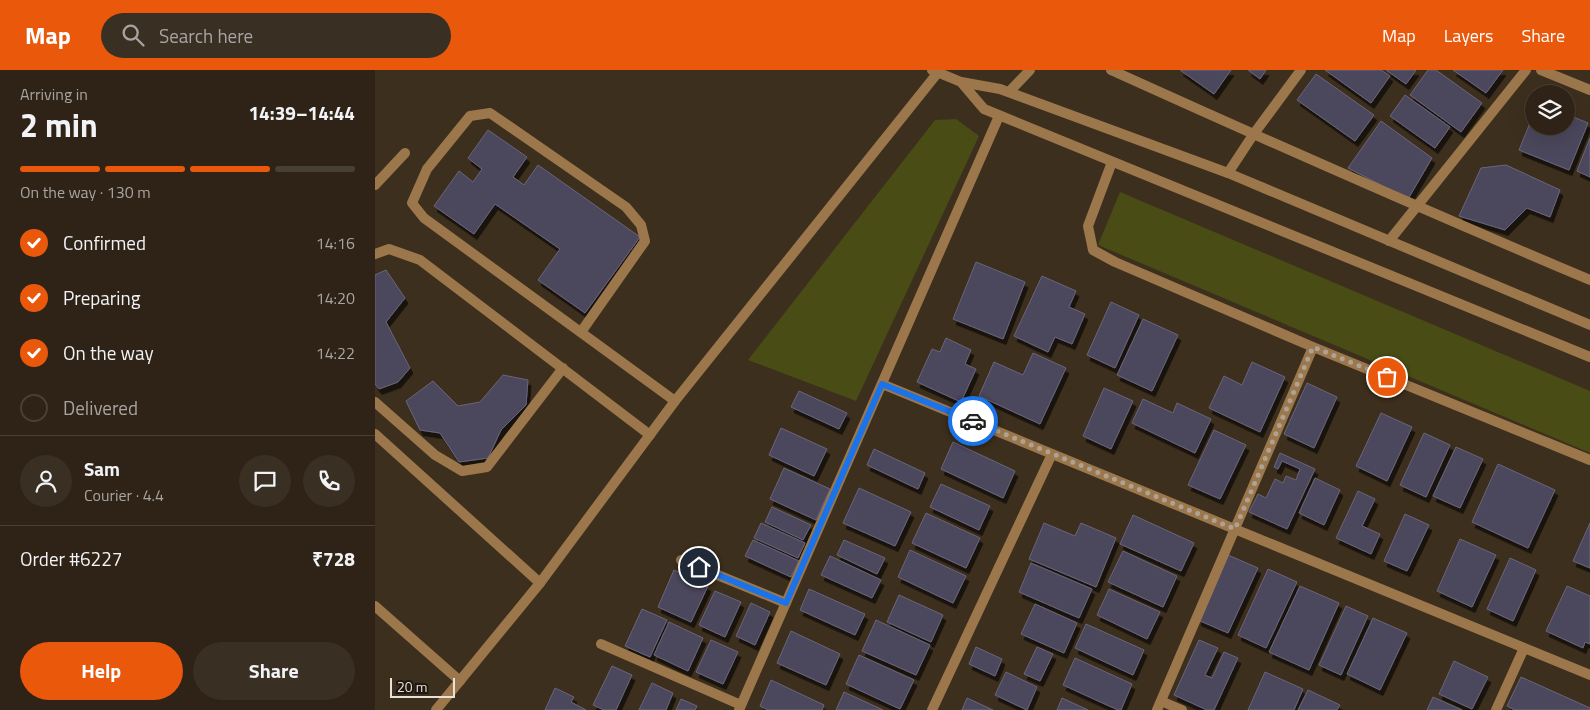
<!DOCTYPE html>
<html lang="en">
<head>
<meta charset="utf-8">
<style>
	:root { --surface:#2e2316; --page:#3a2f23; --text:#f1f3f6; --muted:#a7a4a1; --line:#494035; --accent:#ea580c }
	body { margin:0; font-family:"Titillium Web",sans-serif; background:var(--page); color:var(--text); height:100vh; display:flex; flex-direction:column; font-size:19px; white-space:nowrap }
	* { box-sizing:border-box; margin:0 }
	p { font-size:16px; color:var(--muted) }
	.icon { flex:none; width:28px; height:28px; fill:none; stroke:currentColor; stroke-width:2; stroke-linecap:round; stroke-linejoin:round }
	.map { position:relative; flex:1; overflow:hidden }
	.panel { display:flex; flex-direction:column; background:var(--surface); width:375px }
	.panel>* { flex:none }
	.tools { position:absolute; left:1150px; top:15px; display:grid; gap:10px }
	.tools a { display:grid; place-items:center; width:50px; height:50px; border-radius:50%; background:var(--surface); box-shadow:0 5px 20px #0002,0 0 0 1px var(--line); font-size:25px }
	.scale { position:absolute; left:15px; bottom:12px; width:65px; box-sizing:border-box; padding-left:5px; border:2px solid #eae1d6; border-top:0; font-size:14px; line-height:18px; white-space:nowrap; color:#eae1d6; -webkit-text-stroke:4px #1f1810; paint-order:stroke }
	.pin { position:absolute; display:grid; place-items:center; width:42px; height:42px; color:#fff; margin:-21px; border:2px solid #fff; border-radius:50%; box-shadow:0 1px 5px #0007 }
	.courier { position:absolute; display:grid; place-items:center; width:50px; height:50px; margin:-25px; border:4px solid #1a73e8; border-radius:50%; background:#fff; color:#222; box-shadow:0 1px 6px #0007 }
	.summary em { font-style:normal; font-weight:700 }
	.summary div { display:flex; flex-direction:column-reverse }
	.summary { display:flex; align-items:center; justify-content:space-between; height:85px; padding:0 20px }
	h1 { font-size:32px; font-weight:700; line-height:38px }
	.bar { display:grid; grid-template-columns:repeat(4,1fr); gap:8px 5px; align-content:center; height:60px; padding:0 20px }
	.bar i { height:6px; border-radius:4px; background:var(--line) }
	.bar .on { background:var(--accent) }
	.bar p { grid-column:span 4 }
	.line { display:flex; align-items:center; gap:12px; padding:0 20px; border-top:1px solid var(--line) }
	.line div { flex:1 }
	.round { display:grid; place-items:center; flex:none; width:52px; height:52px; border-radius:26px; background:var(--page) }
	ol { padding:0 20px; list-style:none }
	li { display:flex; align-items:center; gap:15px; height:55px }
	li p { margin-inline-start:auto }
	li .icon { padding:5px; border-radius:50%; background:var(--accent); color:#fff; stroke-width:4 }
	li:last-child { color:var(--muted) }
	li i { width:28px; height:28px; border:2px solid var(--line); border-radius:50% }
	.primary-button { display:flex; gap:10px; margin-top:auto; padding:10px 20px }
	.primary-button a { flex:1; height:58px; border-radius:30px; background:var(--accent); color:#fff; font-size:20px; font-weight:700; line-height:58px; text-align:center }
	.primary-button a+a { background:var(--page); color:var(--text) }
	header { display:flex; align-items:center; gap:30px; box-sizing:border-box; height:70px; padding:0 25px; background:var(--accent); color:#fff }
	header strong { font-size:24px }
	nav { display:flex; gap:28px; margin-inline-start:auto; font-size:18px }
	.search { width:350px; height:45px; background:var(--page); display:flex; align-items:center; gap:12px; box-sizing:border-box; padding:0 18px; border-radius:28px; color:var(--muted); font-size:19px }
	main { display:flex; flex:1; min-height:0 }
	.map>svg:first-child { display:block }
</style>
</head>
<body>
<header>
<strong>Map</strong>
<div class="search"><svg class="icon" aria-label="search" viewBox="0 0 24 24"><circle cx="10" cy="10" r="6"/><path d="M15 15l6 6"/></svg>Search here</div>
<nav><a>Map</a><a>Layers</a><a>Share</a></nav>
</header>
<main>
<section class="panel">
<div class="summary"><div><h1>2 min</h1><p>Arriving in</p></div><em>14:39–14:44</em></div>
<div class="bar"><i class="on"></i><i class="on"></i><i class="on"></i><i></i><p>On the way · 130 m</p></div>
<ol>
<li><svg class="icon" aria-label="check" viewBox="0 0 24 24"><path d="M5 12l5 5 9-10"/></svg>Confirmed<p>14:16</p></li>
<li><svg class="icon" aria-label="check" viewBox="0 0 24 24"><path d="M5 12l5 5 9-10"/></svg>Preparing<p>14:20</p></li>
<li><svg class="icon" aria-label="check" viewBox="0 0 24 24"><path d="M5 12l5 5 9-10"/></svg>On the way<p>14:22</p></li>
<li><i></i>Delivered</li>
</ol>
<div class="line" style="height:90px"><a class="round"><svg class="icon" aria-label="person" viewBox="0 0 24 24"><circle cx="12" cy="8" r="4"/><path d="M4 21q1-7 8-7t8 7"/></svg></a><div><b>Sam</b><p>Courier · 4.4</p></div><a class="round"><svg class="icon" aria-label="chat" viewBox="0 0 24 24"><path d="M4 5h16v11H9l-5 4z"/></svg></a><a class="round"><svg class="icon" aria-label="phone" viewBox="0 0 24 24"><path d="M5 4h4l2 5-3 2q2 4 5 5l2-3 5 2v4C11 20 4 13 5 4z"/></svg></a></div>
<div class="line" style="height:65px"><div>Order #6227</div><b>₹728</b></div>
<div class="primary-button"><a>Help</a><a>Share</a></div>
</section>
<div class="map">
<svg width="1215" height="640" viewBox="0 0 1215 640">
	<defs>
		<filter id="shadow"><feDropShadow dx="3" dy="5.5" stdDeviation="0" flood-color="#0009"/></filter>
	</defs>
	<rect width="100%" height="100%" fill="#3d2f1d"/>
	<path fill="#494c14" d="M581 49 604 66 481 331 373 290 560 50Z
		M745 122 1215 321V383L723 175Z"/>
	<path fill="#4b465b" stroke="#6a657c" filter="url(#shadow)" d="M805 0H856L839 24Z
		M873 0H891L885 9Z
		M950 0H1006L1015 6 996 33Z
		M1011 0H1041L1031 14Z
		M1053 0H1061L1107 33 1086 62 1035 25Z
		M1078 0H1128L1111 23Z
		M941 4 999 45 980 71 922 30Z
		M1030 25 1075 57 1060 78 1015 46Z
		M1159 43V56H1191V44L1213 53 1194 100 1144 80Z
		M1006 51 1057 88 1033 129 973 98Z
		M113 60 152 87 138 107 149 115 163 95 265 167 210 243 163 210 185 179 120 134 99 164 59 136 84 101 98 112 107 99 93 88Z
		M1215 68V107L1202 101Z
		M1131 95 1185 120 1175 147 1152 138 1130 160 1084 146 1106 98Z
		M601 192 650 212 628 269 578 249Z
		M11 200 30 228 11 252 35 298 23 312 4 319 0 314V205Z
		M667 206 701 221 694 237 710 244 697 274 680 267 673 282 639 266Z
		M736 232 764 245 740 298 712 285Z
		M768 249 803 265 777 321 742 305Z
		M571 268 596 280 590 294 601 299 586 332 542 312 557 279 565 282Z
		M658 283 691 298 665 354 604 326 619 292 648 305Z
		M877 292 910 307 885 362 834 338 849 306 867 315Z
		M128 305 153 310 151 335 126 360 113 388 84 392 65 363 45 360 31 331 58 311 83 336 105 332Z
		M932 313 962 327 939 378 909 364Z
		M729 318 758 331 736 379 708 366Z
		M424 321 472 343 464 359 416 337Z
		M768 329 798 343 802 333 836 349 820 383 757 353Z
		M1006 343 1037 357 1012 411 981 396Z
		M406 358 452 379 439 406 394 385Z
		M839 360 871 375 845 429 813 415Z
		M1049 363 1075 375 1051 427 1025 415Z
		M578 372 640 401 628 428 566 399Z
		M1081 377 1108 389 1085 438 1058 426Z
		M499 379 550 403 543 419 492 395Z
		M905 383 940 399 912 459 874 442 883 424 891 428 900 409 908 413 911 406 921 410 925 399 907 391 903 399 899 397Z
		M1123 394 1180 420 1153 478 1097 452Z
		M409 398 455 419 441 450 395 429Z
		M940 408 965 420 949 455 924 443Z
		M566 414 615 436 604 460 555 437Z
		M484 418 536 442 520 476 468 453Z
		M983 421 1000 429 987 456 1005 464 996 484 961 468Z
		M397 437 436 455 428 470 390 452Z
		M551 443 605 468 591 498 537 473Z
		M1030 444 1054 455 1032 501 1009 491Z
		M758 445 819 473 806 501 745 474Z
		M386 453 430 473 423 488 379 468Z
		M669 453 700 466 706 453 741 468 721 517 654 489Z
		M1215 453V498L1198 491Z
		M1085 469 1121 485 1097 537 1062 521Z
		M378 470 424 491 416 507 370 486Z
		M469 470 510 488 502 504 462 485Z
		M535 480 591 506 578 533 523 507Z
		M748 481 802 506 788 537 733 512Z
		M853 485 883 498 853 563 823 550Z
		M455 486 506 510 497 528 446 505Z
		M1135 488 1161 500 1138 551 1112 539Z
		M656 493 717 519 704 548 644 522Z
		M893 499 922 512 891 578 863 565Z
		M299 500 333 516 316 552 283 537Z
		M925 516 964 533 934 600 894 582Z
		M1192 516 1215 526V574L1210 572 1208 578 1171 561Z
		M434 519 490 544 480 565 425 540Z
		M734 519 785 542 772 569 722 545Z
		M340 521 366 532 350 567 324 555Z
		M524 525 568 545 556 572 512 552Z
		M376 533 395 542 380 575 361 566Z
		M660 534 702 553 689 583 646 564Z
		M971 536 993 546 966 605 944 595Z
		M267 539 292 550 275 587 250 576Z
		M998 548 1032 563 1005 620 972 604Z
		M501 550 555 575 541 605 487 581Z
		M294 552 328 568 313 601 279 585Z
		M711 554 769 580 758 605 700 578Z
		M416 561 465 584 451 615 402 593Z
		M336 570 363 582 348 614 321 602Z
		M824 570 843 578 830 605 837 608 849 582 863 588 839 640H832L799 625Z
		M601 577 627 589 620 606 594 594Z
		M662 577 678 584 665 611 649 604Z
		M484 585 539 610 525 639 471 614Z
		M700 588 757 614 746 640H743L688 615Z
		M1079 591 1113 607 1097 639 1064 624Z
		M237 596 257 605 241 640H229L218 635Z
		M631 602 662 617 652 640 620 625Z
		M890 602 928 619 919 640H873Z
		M1146 607 1215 638V640H1140L1132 636Z
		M396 610 449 635 447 640H393L385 636Z
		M277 613 298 623 291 640H264Z
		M180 618 199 627 196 632 211 640H170Z
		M933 620 965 635 962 640H923Z
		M469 622 508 640H461Z
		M1058 627 1087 640H1052Z
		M592 628 618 640H587Z
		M687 628 713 640H682Z
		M306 629 322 636 320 640H301Z"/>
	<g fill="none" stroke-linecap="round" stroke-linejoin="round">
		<path stroke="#9c774c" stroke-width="10" d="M736 0C895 72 1054 142 1215 210
			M1166 0 1215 20
			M634 22 655 0
			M737 92 713 156 718 180 740 192 938 277 1215 390
			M853 103 878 65 926 0
			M0 115 30 83
			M1014 171 1151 0
			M0 184 14 179 45 190 275 365
			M206 262 270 171 266 155 251 137 115 43 95 46 52 99 37 133 49 148 300 331
			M507 314 1215 605
			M0 332 60 385 87 401 112 397 188 298
			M0 364 165 513
			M306 490 411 533
			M0 536 85 611
			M226 574 366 635
			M786 631 807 640
			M364 640 624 46
			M557 640 677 384
			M782 640 938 277
			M1121 640 1149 578"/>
		<path stroke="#9c774c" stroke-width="10" d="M557 0 586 12 625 19 853 103 1215 255
			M586 12 609 39 1215 287
			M61 640 165 513 300 331 565 0"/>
	</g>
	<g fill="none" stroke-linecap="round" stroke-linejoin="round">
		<path stroke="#ada395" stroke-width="5" stroke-dasharray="0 9" d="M598 351 860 459 938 277 1012 307"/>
		<path stroke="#1a73e8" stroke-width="6" d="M324 497 411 533 507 314 598 351"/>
	</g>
</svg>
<div class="tools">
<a><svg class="icon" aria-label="layers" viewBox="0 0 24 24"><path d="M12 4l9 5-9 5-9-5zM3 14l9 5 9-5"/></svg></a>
</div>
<div class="scale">20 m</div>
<div class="pin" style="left:1012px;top:307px;background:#ea580c"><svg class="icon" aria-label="bag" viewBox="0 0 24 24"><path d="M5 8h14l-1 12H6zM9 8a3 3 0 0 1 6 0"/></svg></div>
<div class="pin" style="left:324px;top:497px;background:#1f2937"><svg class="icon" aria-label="home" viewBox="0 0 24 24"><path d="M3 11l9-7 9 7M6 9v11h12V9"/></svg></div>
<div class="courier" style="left:598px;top:351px"><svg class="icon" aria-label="car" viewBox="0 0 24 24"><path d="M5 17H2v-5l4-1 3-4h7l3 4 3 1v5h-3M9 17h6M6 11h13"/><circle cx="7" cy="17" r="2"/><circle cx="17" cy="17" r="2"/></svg></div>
</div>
</main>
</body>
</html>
